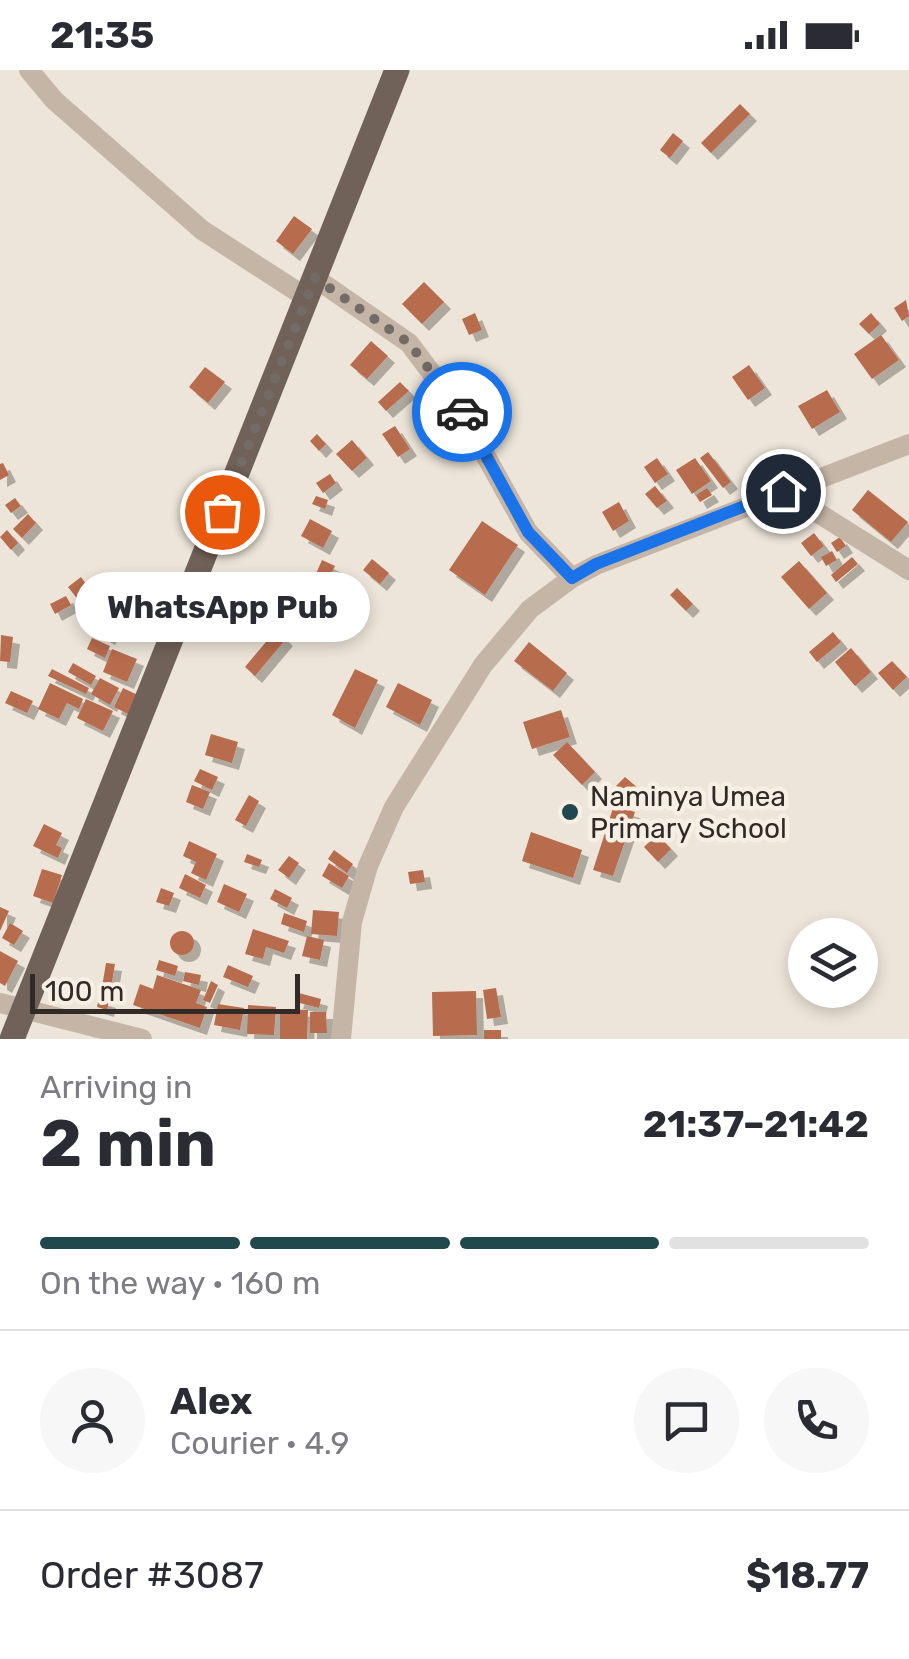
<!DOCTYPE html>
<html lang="en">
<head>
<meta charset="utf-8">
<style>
	:root { --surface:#fff; --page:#f7f7f7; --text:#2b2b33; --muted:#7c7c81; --line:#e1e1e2; --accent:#21484d }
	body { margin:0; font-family:Rubik,sans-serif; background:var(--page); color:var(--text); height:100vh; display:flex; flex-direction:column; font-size:38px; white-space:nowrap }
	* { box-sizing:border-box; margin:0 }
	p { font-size:32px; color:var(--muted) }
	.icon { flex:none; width:55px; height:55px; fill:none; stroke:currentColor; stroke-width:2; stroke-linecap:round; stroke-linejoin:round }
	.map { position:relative; height:969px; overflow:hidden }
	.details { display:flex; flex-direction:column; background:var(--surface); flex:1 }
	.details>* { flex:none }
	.fabs { position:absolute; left:788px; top:848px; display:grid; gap:20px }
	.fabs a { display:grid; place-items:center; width:90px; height:90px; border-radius:50%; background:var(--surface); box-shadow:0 5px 15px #0003; font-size:50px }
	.scale { position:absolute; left:30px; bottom:25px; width:270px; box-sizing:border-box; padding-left:10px; border:5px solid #312a26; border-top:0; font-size:28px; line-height:35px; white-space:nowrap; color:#312a26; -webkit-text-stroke:8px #f6efe4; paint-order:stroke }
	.pin { position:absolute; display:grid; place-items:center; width:85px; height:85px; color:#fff; margin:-42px; border:5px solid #fff; border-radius:50%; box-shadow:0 2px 10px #0007 }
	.courier { position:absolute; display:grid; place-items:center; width:100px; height:100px; margin:-50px; border:8px solid #1a73e8; border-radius:50%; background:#fff; color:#222; box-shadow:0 2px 12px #0007 }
	.bubble { position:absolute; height:70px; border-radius:35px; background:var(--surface); box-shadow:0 5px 15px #0003; font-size:32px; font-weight:700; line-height:70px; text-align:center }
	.head em { font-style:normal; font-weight:700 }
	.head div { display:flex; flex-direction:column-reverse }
	.head { display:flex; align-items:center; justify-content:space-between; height:170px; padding:0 40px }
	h1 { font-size:65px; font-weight:700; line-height:75px }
	.bar { display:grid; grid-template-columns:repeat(4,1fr); gap:15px 10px; align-content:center; height:120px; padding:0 40px }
	.bar i { height:12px; border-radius:8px; background:var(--line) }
	.bar .on { background:var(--accent) }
	.bar p { grid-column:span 4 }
	.line { display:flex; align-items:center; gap:25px; padding:0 40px; border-top:2px solid var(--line) }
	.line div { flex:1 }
	.round { display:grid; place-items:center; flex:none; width:105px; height:105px; border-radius:52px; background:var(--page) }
	.status { display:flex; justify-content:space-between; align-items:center; height:70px; padding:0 50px; background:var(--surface); direction:ltr }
	.status svg { height:28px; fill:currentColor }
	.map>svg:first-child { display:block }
</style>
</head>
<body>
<div class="status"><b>21:35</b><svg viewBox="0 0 49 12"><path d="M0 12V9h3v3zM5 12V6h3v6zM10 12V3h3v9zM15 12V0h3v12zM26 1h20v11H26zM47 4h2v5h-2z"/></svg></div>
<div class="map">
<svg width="909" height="969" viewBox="0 0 909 969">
	<defs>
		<filter id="shadow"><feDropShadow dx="7" dy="7" stdDeviation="0" flood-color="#0004"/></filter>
	</defs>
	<rect width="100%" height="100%" fill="#ede5d9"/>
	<path fill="#b76c4e" filter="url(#shadow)" d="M740 34 750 44 711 83 701 73Z
		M673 63 683 71 670 88 660 80Z
		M294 146 312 159 293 184 276 171Z
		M424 212 444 232 422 254 402 234Z
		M906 230 909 246 902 251 894 238Z
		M475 243 482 260 469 265 462 249Z
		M871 243 880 254 869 264 859 254Z
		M881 265 899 290 872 309 854 284Z
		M371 271 388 286 367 309 350 295Z
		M749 295 765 318 748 330 732 307Z
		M205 297 225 312 208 333 189 317Z
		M400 312 409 321 386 341 378 332Z
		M827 320 840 342 812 359 798 336Z
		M395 356 410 379 398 387 382 364Z
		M317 364 326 374 319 381 310 371Z
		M352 370 367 388 352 401 336 384Z
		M708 382 731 412 723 418 700 388Z
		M657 388 668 404 655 413 644 397Z
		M695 388 711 411 692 424 676 400Z
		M3 393 9 405 0 410V394Z
		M330 404 336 413 323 423 316 413Z
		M655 416 667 431 657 438 645 424Z
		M707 418 712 425 700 432 696 425Z
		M868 420 908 452 891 472 852 440Z
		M316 426 328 430 325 439 312 434Z
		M15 428 21 436 11 443 5 435Z
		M619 432 629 451 613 461 602 442Z
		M28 444 36 453 22 468 13 459Z
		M310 449 332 461 323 478 301 466Z
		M482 451 518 475 485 525 449 500Z
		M7 460 18 473 11 480 0 467Z
		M814 463 824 476 811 486 801 473Z
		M840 467 846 476 837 482 831 473Z
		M832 481 837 490 826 496 821 487Z
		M852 487 858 494 836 512 831 505Z
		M372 489 389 503 380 514 363 500Z
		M322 490 335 496 327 512 315 506Z
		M799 491 827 523 809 539 781 507Z
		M81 507 91 521 79 531 68 517Z
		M101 517 128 532 108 568 81 553Z
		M677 518 693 534 686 541 670 525Z
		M299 521 315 531 300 554 284 544Z
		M66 526 71 535 55 544 50 534Z
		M256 533 281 550 274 559 250 542Z
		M276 560 286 569 255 606 245 597Z
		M833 562 841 572 817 592 809 582Z
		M1 565 13 567 10 592 0 591Z
		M92 568 110 576 105 588 87 579Z
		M529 572 567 603 553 621 514 591Z
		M851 578 871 602 855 616 835 592Z
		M112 579 137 589 127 612 103 602Z
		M892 591 907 607 893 620 878 603Z
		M73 593 96 606 91 615 68 602Z
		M52 599 89 618 86 624 48 606Z
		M355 599 378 610 355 658 332 645Z
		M100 608 119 618 110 635 91 624Z
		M50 613 83 629 79 639 67 633 59 649 38 639Z
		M398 613 432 630 420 655 386 637Z
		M123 618 140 626 130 645 114 637Z
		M11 621 33 631 27 643 5 633Z
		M86 629 113 641 103 661 77 648Z
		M561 640 570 667 532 679 523 652Z
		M211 664 238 672 232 693 205 685Z
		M567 672 595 702 582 715 553 685Z
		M200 699 218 707 212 720 194 711Z
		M625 707 638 718 629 728 616 716Z
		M192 715 210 722 203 739 186 732Z
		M249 725 259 731 246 756 235 750Z
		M614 735 635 742 613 806 593 800Z
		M44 754 62 763 56 775 62 778 58 788 33 776Z
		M531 762 582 780 573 808 522 791Z
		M657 764 671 779 658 792 644 777Z
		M189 771 217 784 206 810 191 803 196 792 183 786Z
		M334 780 353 794 347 803 328 789Z
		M247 784 262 790 259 797 244 792Z
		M289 786 299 793 289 808 278 800Z
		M329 793 349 806 342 818 322 806Z
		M42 799 62 805 53 833 33 826Z
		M423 800 425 812 410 814 408 802Z
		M185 804 206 815 200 828 179 818Z
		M224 814 247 824 239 842 217 832Z
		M161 818 174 823 169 836 156 832Z
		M275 819 292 828 287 838 270 829Z
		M0 837 9 841 0 861Z
		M313 840 339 842 337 866 311 864Z
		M284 843 307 851 304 862 281 854Z
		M10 853 23 861 14 875 2 868Z
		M253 859 289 871 284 883 266 877 263 889 245 884Z
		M170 873a12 12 0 1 1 24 0a12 12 0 1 1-24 0Z
		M307 866 324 870 320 890 302 886Z
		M0 881 18 891 5 916 0 913Z
		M159 890 178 896 175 906 156 900Z
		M106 893 115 894 111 918 102 917Z
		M228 895 253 906 248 917 223 907Z
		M185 902 201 905 199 915 183 911Z
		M157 905 201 920 196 933 207 937 200 958 133 935 140 914 153 919Z
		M211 911 218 915 210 933 203 930Z
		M496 918 501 947 487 949 483 920Z
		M476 921 477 965 433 966 432 922Z
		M299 923 321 929 319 938 296 932Z
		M99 928 109 931 107 940 97 937Z
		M218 934 244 938 240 960 214 955Z
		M248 935 276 937 274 965 247 964Z
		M280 939 308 940 307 969H280Z
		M310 942H326L327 963H310Z
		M484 960H501V969H484Z"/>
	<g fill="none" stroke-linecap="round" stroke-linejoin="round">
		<path stroke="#c4b5a7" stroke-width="20" d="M29 0 54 30 202 160 307 228
			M315 208 409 273 463 345 528 462 572 508
			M783 421 909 500
			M0 933 142 969
			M341 969 352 852 368 796 394 737 483 595 530 539 572 508 596 495 909 374"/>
		<path stroke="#716259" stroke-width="25" d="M12 969 397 0"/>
	</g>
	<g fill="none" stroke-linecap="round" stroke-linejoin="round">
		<path stroke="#736b65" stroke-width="10" stroke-dasharray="0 18" d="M222 442 315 208 409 273 462 342"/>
		<path stroke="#1a73e8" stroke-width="12" d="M462 342 528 462 572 508 596 494 783 421"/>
	</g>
	<circle fill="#21484d" stroke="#f6efe4" stroke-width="4" cx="570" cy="742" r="10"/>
	<g text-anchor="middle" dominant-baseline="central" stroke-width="9" stroke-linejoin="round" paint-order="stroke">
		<g font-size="28" fill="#312a26" stroke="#f6efe4" text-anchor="start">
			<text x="590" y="726">Naminya Umea<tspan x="590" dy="32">Primary School</tspan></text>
		</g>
	</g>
</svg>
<div class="fabs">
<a><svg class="icon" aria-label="layers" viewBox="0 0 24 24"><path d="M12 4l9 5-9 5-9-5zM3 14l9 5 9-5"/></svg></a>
</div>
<div class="scale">100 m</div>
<div class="pin" style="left:222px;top:442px;background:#ea580c"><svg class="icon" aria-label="bag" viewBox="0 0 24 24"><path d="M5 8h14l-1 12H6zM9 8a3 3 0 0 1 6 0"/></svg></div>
<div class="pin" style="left:783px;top:421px;background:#1f2937"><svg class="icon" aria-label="home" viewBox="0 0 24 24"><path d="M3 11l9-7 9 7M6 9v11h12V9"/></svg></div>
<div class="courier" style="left:462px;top:342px"><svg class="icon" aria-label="car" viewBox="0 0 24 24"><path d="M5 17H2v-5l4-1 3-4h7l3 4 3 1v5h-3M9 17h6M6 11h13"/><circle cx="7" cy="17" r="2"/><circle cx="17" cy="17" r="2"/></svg></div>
<div class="bubble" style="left:75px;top:502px;width:295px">WhatsApp Pub</div>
</div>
<section class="details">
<div class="head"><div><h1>2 min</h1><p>Arriving in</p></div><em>21:37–21:42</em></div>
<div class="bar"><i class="on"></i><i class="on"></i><i class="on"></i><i></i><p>On the way · 160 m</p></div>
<div class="line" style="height:180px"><a class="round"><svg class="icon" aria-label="person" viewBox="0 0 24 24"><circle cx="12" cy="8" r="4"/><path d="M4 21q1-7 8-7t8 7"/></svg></a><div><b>Alex</b><p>Courier · 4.9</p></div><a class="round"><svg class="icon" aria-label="chat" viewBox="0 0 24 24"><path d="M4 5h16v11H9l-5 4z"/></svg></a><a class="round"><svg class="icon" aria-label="phone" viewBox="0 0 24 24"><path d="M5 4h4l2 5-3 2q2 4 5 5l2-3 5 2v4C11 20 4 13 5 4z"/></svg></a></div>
<div class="line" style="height:130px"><div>Order #3087</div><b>$18.77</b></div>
</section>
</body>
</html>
